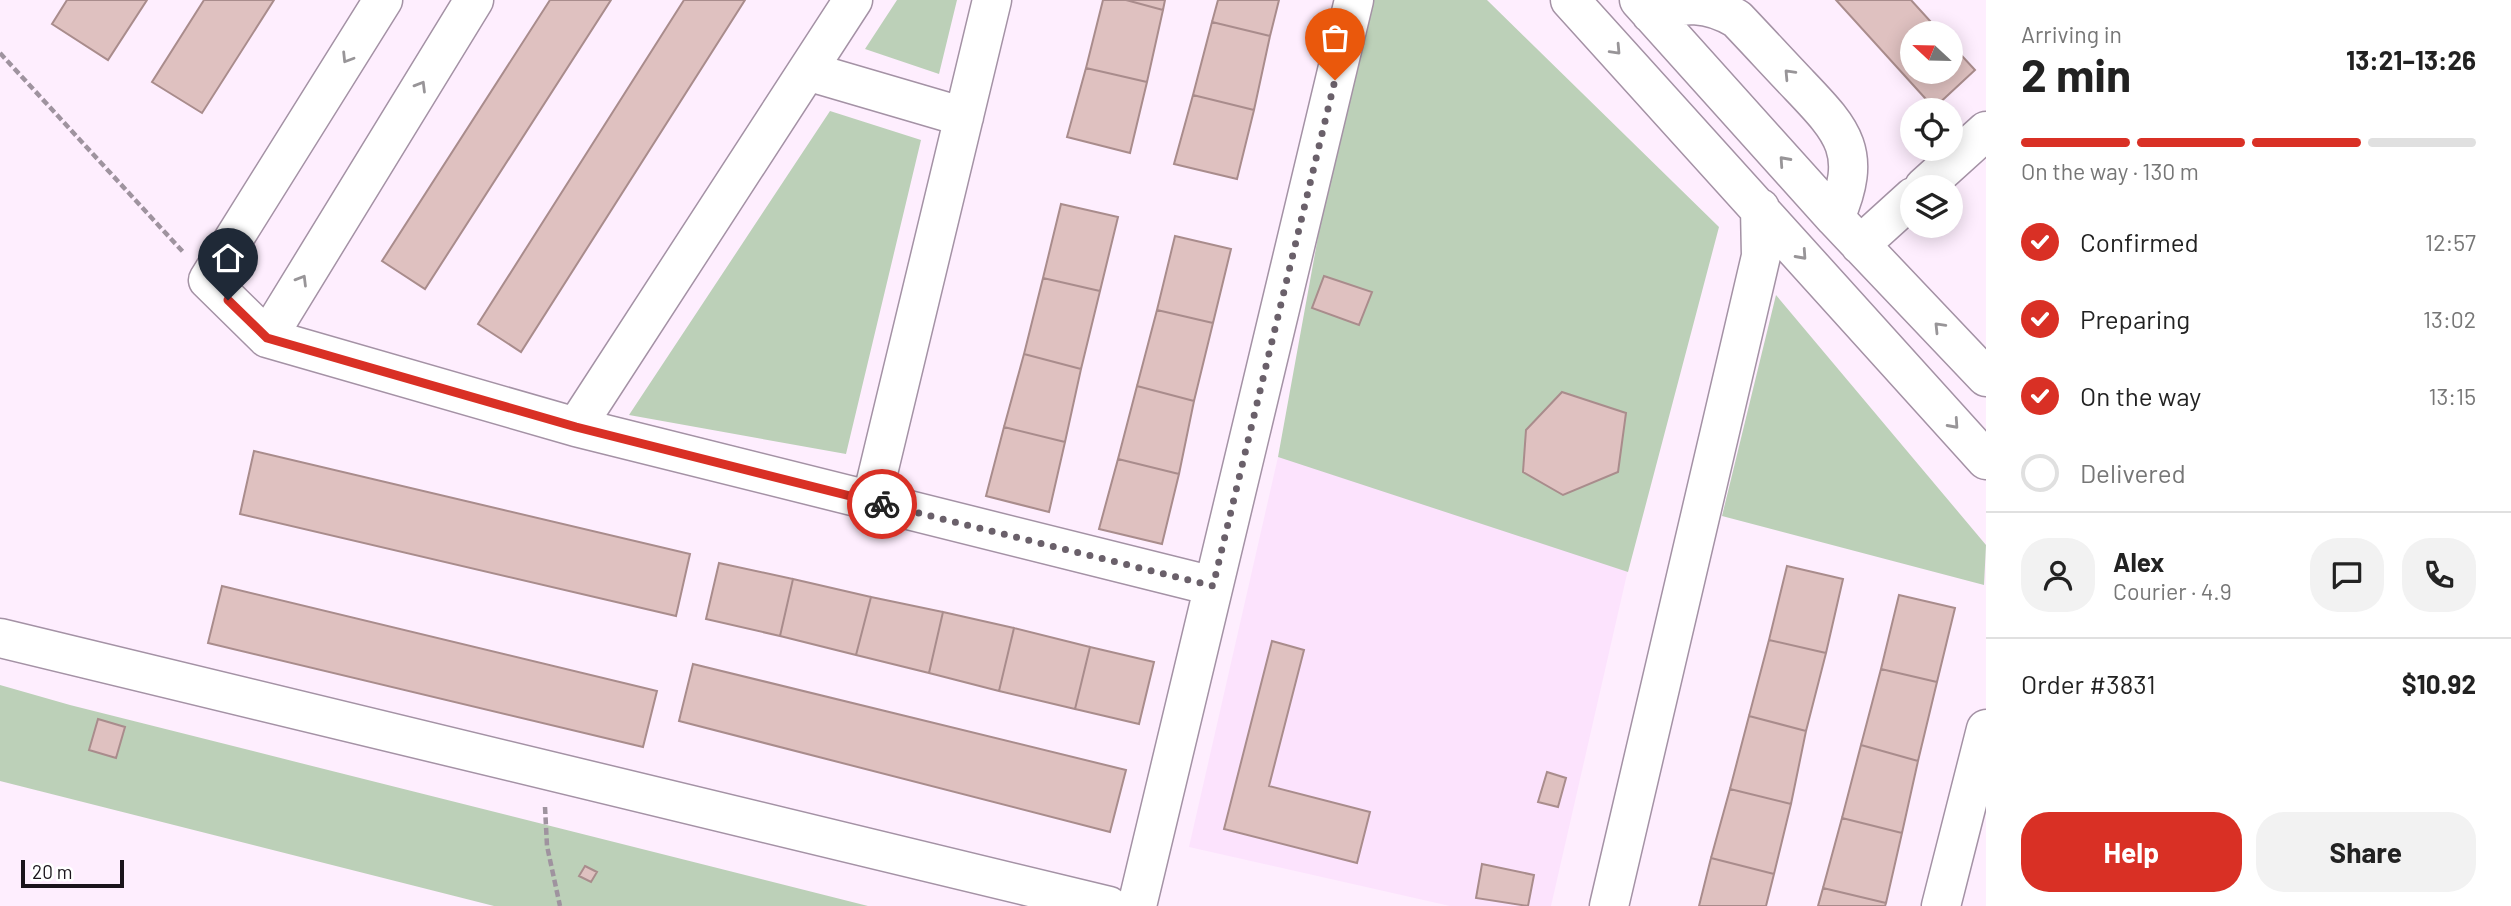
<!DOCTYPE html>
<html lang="en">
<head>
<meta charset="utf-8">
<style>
	:root { --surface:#fff; --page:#f2f2f2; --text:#222; --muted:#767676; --line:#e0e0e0; --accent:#d93025 }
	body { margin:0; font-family:Barlow,sans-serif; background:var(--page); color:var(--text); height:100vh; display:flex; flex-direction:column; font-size:26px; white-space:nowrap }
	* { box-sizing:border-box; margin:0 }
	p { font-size:23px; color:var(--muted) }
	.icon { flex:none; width:38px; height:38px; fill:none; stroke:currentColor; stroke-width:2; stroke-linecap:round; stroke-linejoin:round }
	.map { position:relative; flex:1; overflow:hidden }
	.panel { display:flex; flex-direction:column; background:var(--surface); width:525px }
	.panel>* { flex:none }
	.needle { width:46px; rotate:292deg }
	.controls { position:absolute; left:1900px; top:21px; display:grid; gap:14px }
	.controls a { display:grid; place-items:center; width:63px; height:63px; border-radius:50%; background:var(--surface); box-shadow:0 4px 18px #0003; font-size:35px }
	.scale { position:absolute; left:21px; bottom:18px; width:103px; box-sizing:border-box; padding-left:7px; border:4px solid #1a141b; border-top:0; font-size:19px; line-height:24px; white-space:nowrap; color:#1a141b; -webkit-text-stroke:5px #fff; paint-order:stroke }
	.pin { position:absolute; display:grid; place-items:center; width:60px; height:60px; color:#fff; margin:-72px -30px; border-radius:50% 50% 50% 0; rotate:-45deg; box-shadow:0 0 7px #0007 }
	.pin .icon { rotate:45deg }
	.courier { position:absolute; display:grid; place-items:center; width:70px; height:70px; margin:-35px; border:5px solid #d93025; border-radius:50%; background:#fff; color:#222; box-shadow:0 2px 9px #0007 }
	.head em { font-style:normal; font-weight:700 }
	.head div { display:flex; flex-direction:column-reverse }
	.head { display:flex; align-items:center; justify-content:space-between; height:119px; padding:0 35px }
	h1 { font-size:46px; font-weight:700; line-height:52px }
	.bar { display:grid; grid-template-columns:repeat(4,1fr); gap:10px 7px; align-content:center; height:84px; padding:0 35px }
	.bar i { height:9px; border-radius:5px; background:var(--line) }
	.bar .current { background:var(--accent) }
	.bar p { grid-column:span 4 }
	.line { display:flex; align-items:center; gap:18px; padding:0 35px; border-top:2px solid var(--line) }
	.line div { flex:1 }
	.round { display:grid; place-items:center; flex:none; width:74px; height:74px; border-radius:28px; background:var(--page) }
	ol { padding:0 35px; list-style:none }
	li { display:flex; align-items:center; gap:21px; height:77px }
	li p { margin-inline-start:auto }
	li .icon { padding:7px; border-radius:50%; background:var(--accent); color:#fff; stroke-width:4 }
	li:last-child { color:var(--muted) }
	li i { width:38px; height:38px; border:4px solid var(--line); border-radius:50% }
	.primary-button { display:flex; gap:14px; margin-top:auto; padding:14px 35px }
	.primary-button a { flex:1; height:80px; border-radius:28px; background:var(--accent); color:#fff; font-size:28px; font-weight:700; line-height:80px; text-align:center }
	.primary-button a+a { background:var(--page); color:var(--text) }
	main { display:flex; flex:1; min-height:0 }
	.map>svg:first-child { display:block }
</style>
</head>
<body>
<main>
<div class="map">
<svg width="1986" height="906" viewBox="0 0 1986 906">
	<rect width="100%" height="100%" fill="#feeefe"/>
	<path fill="#fce3fd" d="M1278 457 1635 539 1551 906H1450L1189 847Z"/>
	<path fill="#bcd0b8" d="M897 0H957L939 74 865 49Z
		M1361 0H1487L1719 227 1628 572 1278 457Z
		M830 111 921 140 846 454 629 415Z
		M1776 295 1986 545 1984 585 1722 516Z
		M0 685 70 705 868 906H494L0 781Z"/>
	<path fill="#dfc1c0" stroke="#a98c8c" stroke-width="2" d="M67 0H147L108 60 52 24Z
		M204 0H274L202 113 152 82Z
		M550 0H611L425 289 382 261Z
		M684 0H745L521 352 478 324Z
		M1103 0H1126L1163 10 1147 82 1086 68Z
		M1126 0H1165L1163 10Z
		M1218 0H1279L1270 36 1212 22Z
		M1836 0H1911L1941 33H1913V72H1951V44L1975 70 1934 108Z
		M1212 22 1270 36 1254 110 1193 95Z
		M1086 68 1147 82 1130 153 1067 137Z
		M1193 95 1254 110 1237 179 1174 164Z
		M1061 204 1118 217 1100 291 1043 278Z
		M1175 236 1231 249 1213 323 1157 310Z
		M1324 276 1372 292 1359 325 1312 308Z
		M1043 278 1100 291 1081 369 1024 354Z
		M1157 310 1213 323 1194 401 1137 386Z
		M1024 354 1081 369 1065 442 1004 427Z
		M1137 386 1194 401 1179 474 1118 459Z
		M1562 392 1626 413 1618 472 1563 495 1523 472 1526 430Z
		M1004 427 1065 442 1049 512 986 496Z
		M254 451 690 554 676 616 240 514Z
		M1118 459 1179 474 1162 544 1099 529Z
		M719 563 793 579 780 636 706 619Z
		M1787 566 1843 579 1826 653 1769 640Z
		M793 579 871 597 856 655 780 636Z
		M222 586 657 691 643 747 208 643Z
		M1899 595 1955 608 1937 682 1881 669Z
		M871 597 943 612 929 673 856 655Z
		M943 612 1014 628 999 691 929 673Z
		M1014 628 1090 647 1075 709 999 691Z
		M1769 640 1826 653 1806 731 1749 716Z
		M1272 641 1304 650 1269 786 1370 812 1357 863 1224 829Z
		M1090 647 1154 662 1139 724 1075 709Z
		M693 664 1126 770 1110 832 679 721Z
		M1881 669 1937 682 1918 761 1861 745Z
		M1749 716 1806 731 1791 804 1730 789Z
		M98 719 125 727 116 758 89 750Z
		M1861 745 1918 761 1902 833 1842 818Z
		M1547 772 1566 778 1558 807 1538 802Z
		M1730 789 1791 804 1774 874 1711 858Z
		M1842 818 1902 833 1886 903 1823 888Z
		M1711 858 1774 874 1766 906H1699Z
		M1482 864 1534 875 1528 906 1476 898Z
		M585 866 597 872 591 882 579 876Z
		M1823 888 1886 903 1885 906H1818Z"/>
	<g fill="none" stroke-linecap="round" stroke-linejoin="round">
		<defs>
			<path id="minor" d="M383 0 208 280 267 338 576 427 1213 586
				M1570 0 1986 460
				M1639 0 1835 218 1986 377
				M1651 14C1682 1 1709 2 1737 19 1758 41 1779 64 1800 86 1844 132 1863 153 1835 218
				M807 71 964 117
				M1924 187 1986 131
				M1860 245 1913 197
				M267 338 474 0
				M576 427 853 0
				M871 502 992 0
				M0 638 1109 906
				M1137 906 1354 0
				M1609 906 1761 256 1760 208
				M1941 906 1986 729"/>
		</defs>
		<use href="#minor" stroke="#a492a5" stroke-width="41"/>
		<path stroke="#9f939f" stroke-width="4.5" stroke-dasharray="7 3.5" stroke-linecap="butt" d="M0 53 184 253
			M545 807 547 846 560 906"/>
		<use href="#minor" stroke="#fff" stroke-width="38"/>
	</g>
	<defs><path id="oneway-chevron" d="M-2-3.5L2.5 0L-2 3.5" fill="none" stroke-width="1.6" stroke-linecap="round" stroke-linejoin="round" transform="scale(1.75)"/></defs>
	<g stroke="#989598">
		<use href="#oneway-chevron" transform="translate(1616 50) rotate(47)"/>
		<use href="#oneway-chevron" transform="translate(347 58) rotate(122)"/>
		<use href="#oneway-chevron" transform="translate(1789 74) rotate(-133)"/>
		<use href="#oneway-chevron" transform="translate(421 86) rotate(-59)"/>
		<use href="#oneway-chevron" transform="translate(1784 161) rotate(-132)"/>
		<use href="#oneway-chevron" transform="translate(1802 255) rotate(48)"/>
		<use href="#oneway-chevron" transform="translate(302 280) rotate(-59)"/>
		<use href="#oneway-chevron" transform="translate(1939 327) rotate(-134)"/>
		<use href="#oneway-chevron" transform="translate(1954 424) rotate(48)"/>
	</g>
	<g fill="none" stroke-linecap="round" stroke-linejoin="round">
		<path stroke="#6a606a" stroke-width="7" stroke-dasharray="0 12.6" d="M882 504 1213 586 1335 80"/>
		<path stroke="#d93025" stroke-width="9" d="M228 300 267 338 576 427 882 504"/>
	</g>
</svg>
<div class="controls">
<a><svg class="needle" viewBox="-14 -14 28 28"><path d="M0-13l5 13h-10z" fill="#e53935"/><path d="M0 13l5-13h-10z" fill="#767676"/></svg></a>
<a><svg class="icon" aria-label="locate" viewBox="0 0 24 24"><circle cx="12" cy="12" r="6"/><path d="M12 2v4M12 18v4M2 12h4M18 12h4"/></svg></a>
<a><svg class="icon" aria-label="layers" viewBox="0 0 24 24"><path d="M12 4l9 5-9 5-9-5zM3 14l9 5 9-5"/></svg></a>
</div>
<div class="scale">20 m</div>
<div class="pin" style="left:1335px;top:80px;background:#ea580c"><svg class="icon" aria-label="bag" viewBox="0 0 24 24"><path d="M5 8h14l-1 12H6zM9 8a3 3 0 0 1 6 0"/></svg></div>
<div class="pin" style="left:228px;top:300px;background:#1f2937"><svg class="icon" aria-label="home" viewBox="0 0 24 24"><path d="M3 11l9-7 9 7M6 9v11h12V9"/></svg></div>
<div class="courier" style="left:882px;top:504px"><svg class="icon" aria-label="bike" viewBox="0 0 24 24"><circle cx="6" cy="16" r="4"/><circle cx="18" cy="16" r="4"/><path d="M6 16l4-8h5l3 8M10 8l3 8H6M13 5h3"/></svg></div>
</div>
<section class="panel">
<div class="head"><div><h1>2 min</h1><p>Arriving in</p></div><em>13:21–13:26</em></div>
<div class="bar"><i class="current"></i><i class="current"></i><i class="current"></i><i></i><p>On the way · 130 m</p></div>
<ol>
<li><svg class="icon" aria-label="check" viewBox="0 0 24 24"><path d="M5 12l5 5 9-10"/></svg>Confirmed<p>12:57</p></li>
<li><svg class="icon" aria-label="check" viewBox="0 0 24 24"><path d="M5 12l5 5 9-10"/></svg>Preparing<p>13:02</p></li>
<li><svg class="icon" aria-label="check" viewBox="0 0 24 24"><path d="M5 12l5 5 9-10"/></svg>On the way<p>13:15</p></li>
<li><i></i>Delivered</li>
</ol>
<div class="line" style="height:126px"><a class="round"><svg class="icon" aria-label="person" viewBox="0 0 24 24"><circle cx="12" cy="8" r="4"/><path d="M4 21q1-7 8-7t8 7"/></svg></a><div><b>Alex</b><p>Courier · 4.9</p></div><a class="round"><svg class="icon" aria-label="chat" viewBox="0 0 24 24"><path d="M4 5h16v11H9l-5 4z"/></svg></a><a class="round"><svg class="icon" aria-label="phone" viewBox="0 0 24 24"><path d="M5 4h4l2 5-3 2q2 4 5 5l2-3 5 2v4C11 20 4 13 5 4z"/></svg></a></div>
<div class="line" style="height:91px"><div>Order #3831</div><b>$10.92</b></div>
<div class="primary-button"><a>Help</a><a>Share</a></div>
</section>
</main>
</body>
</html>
